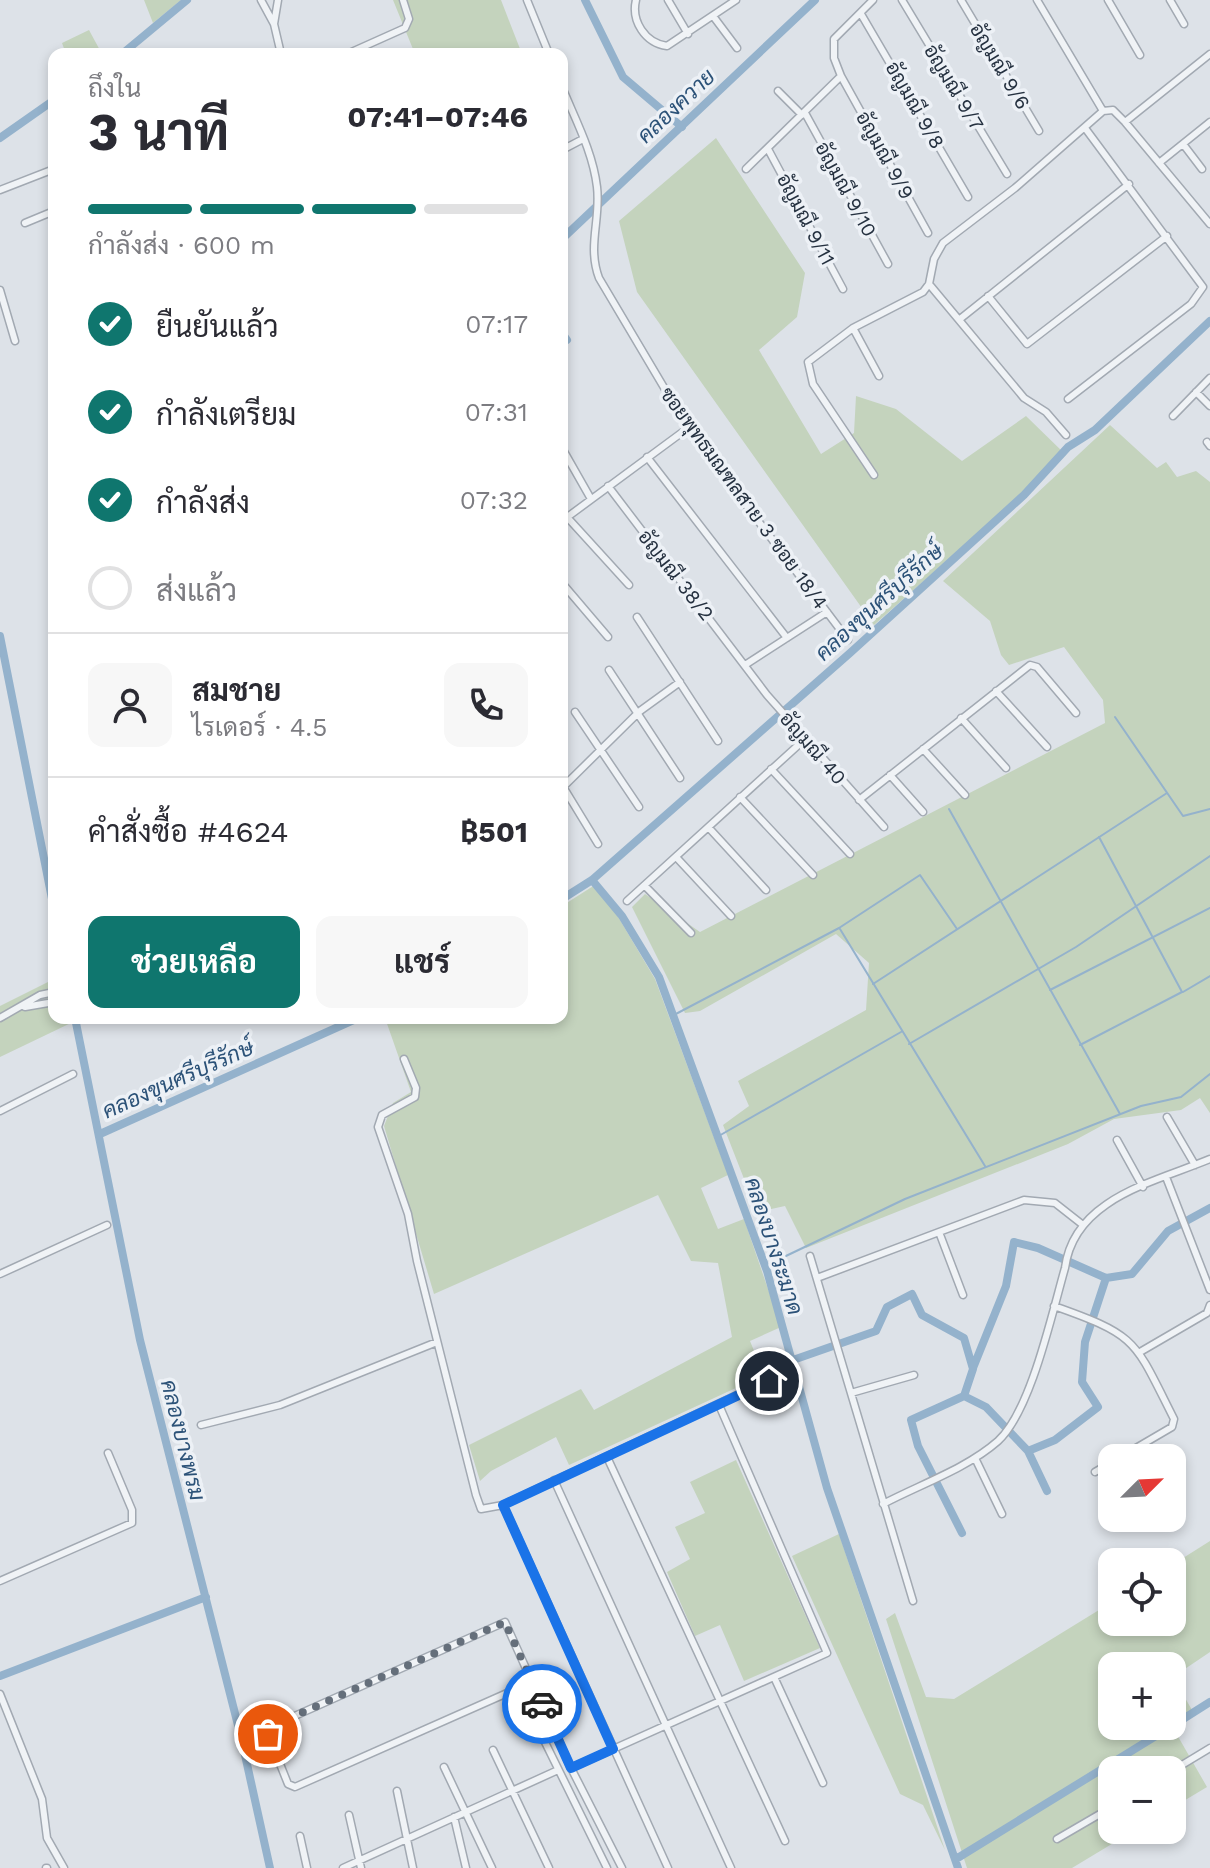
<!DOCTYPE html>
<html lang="th">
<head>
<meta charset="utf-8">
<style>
	:root { --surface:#fff; --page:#f7f7f7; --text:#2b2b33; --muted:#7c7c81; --line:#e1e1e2; --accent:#0f766e }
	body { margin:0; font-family:"Work Sans",Sarabun,sans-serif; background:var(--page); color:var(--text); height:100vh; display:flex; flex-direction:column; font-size:30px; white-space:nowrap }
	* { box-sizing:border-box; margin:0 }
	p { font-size:26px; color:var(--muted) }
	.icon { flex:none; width:44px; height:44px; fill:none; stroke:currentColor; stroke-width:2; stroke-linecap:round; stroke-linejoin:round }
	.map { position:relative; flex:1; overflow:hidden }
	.sheet { position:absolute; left:48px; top:48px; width:520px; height:976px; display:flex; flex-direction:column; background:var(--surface); border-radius:16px; box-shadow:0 4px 12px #0003 }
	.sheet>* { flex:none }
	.needle { width:52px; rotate:66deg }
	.controls { position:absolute; left:1098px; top:1444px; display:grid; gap:16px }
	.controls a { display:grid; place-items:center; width:88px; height:88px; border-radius:16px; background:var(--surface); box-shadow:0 4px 12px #0003; font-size:40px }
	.pin { position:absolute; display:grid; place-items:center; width:68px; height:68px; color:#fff; margin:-34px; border:4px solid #fff; border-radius:50%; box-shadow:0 2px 8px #0007 }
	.courier { position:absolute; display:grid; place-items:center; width:80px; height:80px; margin:-40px; border:6px solid #1a73e8; border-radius:50%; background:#fff; color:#222; box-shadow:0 2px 10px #0007 }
	.headline em { font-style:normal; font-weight:700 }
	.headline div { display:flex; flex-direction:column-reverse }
	.headline { display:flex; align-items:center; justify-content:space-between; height:136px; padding:0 40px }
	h1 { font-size:52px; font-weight:700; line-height:60px }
	.bar { display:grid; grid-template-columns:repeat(4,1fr); gap:12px 8px; align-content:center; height:96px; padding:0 40px }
	.bar i { height:10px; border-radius:6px; background:var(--line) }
	.bar .current { background:var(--accent) }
	.bar p { grid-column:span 4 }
	.line { display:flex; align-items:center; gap:20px; padding:0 40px; border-top:2px solid var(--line) }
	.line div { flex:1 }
	.round { display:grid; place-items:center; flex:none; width:84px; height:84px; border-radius:16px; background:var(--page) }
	ol { padding:0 40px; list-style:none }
	li { display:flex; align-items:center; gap:24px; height:88px }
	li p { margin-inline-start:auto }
	li .icon { padding:8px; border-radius:50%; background:var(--accent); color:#fff; stroke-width:4 }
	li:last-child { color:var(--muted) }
	li i { width:44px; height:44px; border:4px solid var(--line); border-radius:50% }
	.action { display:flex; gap:16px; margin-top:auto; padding:16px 40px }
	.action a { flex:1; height:92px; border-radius:16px; background:var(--accent); color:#fff; font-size:32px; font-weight:700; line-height:92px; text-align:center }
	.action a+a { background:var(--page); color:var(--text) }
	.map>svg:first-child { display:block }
</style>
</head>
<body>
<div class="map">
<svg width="1210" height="1868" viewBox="0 0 1210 1868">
	<rect width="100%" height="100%" fill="#dde2e8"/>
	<path fill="#c4d3bd" d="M144 0H181L153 23Z
		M393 0H501L522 54H415Z
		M89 30 102 54H66L62 43Z
		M716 138 805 273 797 317 759 350 821 454 854 433 856 396 896 409 962 461 1026 416 1066 455 874 625 637 292 619 221Z
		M1110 425 1157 468 1166 462 1177 477 1196 471 1210 482V1113L1200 1098 1181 1110 1114 1119 1068 1144 806 1248 785 1206 757 1212 723 1125 749 1106 738 1081 866 1010 869 963 836 934 700 1011 685 1013 632 907 645 894 700 932 1105 723 1103 700 1064 647 1009 665 1001 655 990 621 943 581Z
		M598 883 655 979 728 1175 701 1188 718 1229 744 1219 781 1327 750 1341 764 1375 569 1465 556 1437 491 1471 480 1481 469 1445 581 1389 594 1410 732 1337 718 1263 691 1261 658 1195 434 1294 384 1126 393 1103 411 1092 385 1018H562V906Z
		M54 979V1018H72L73 1022 0 1057V1006Z
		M736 1460 820 1648 744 1681 720 1625 695 1636 667 1572 690 1559 675 1527 705 1513 690 1482Z
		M839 1534 945 1850 923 1805 900 1794 792 1556Z
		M1210 1541V1652L1173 1677 1192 1710 1172 1722V1666H1112V1726H1172L1207 1787 1172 1808V1770H1112V1830H1135L1072 1868H967L886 1619 895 1613 926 1697 954 1699 1112 1602V1622H1172V1565Z"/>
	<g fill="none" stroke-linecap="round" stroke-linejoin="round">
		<path stroke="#94b2cc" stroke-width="2" d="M1115 717 1183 816 1210 809
			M949 809 1120 1114
			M840 929 985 1166
			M873 984 1167 793
			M1050 990 1210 908
			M1183 992 1210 976
			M672 1016 839 928 920 875 957 929
			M909 1044 1076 947 1210 856
			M1080 1045 1182 992 1099 837
			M717 1137 901 1032
			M765 1266 905 1199 1141 1106 1181 1097 1210 1074"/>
		<path stroke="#94b2cc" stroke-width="8" d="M585 0 623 77 682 127
			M122 54 187 0
			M0 138 54 100
			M562 239 815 0
			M562 333 567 340
			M0 636 54 909
			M592 880 622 916 659 977 767 1271 827 1488 958 1868
			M562 899 592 880 850 653 1024 495 1068 447 1095 430 1210 321
			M75 1018 140 1340 241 1737 270 1868
			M100 1134 358 1018
			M793 1360 876 1331 887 1307 912 1294 922 1315 964 1338 973 1369 964 1396 911 1420 918 1446 962 1533
			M973 1368 1006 1286 1014 1242 1038 1248 1106 1278 1132 1274 1168 1231 1210 1208
			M964 1396 986 1407 1028 1451
			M1047 1491 1028 1451 1055 1440 1098 1407 1082 1382 1085 1342 1106 1278
			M0 1676 206 1597
			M1172 1726 1210 1702
			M956 1859 1172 1726"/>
		<defs>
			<path id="minor" d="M261 0 274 24
				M278 0 274 24 281 54
				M527 0 549 54
				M636 0C631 21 645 43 667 46L736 0
				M668 0 688 34
				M902 0 1007 174
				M961 0 1039 131
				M1037 0 1103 111
				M1108 0 1140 55
				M1170 0 1184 24
				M861 14 968 197
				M713 16 737 48
				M347 54 405 28 409 19 403 0
				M841 76 928 233
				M562 87C575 119 593 152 597 187 601 219 587 246 599 278L688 428 848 640
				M778 91 802 115
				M805 113 888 264
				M1125 122 1210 54
				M1183 144 1202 169
				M768 149 843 289
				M562 150 583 139
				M1159 163 1210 122
				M746 169 841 76 834 58V39L873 0
				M0 190 54 169
				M25 223 54 211
				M929 284 1024 398 1046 412 1066 435
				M0 290 15 341
				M988 296 1027 344 1167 236
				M960 319 1129 184
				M853 328 879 376
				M1196 392 1210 406
				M1068 399 1191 304 1203 287 1085 128
				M1173 416 1210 378
				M1207 442 1210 446
				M562 448 591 499
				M647 457 787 638
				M874 475 813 384 808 362 853 328 923 292 929 284 934 259 943 243 1015 188 1103 111 1113 110 1125 122 1210 224
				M608 486 767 695 884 827
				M567 517 629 585
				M562 521 688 428
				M562 583 608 637
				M637 617 718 741
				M745 665 827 612
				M609 670 680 778
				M996 691 1047 747
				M575 712 639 807
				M961 718 1006 768
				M923 749 965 795
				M771 769 850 854
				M890 775 923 812
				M562 785 598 844
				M562 788 640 711 680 682
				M740 797 813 875
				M859 800 1030 665 1037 667 1076 713
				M709 828 766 890
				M676 857 731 916
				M645 886 691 933
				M627 901 805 739
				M25 1007 54 1002
				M0 1018 40 995 54 992
				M102 1018H133
				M404 1059 416 1088 415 1097 382 1115 378 1127 408 1214 417 1261 476 1495 481 1509 503 1505 668 1868
				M0 1111 73 1074
				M1167 1117 1195 1165
				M1117 1140 1143 1187
				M1166 1177 1210 1290
				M939 1232 963 1295
				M810 1256 913 1601
				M0 1274 107 1225
				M817 1278 1024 1200 1055 1203 1083 1225
				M1054 1306C1139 1336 1134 1340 1174 1419L1172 1427 1119 1458
				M1140 1352 1207 1313 1210 1305
				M851 1393 914 1375
				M201 1425 280 1405 437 1342
				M607 1457 785 1841
				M975 1458 1002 1514
				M1095 1472 1112 1462
				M554 1480 731 1868
				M883 1504C921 1484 966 1469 998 1441 1031 1411 1052 1313 1065 1268 1074 1198 1155 1182 1210 1159
				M503 1505 794 1368
				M0 1581 132 1523V1510L108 1453
				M774 1677 823 1783
				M532 1682 295 1787 288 1784 268 1734 270 1727 505 1622 571 1768 622 1868
				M0 1694 42 1799 47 1838 64 1868
				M539 1730 607 1868
				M493 1750 549 1868
				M444 1767 492 1868
				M571 1768 827 1653 719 1405
				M1172 1771 1210 1748
				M397 1791 413 1868
				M349 1815 361 1868
				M454 1817 466 1868
				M300 1836 307 1868
				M1057 1839 1112 1807
				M46 1868H47
				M343 1868 558 1770"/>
		</defs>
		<use href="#minor" stroke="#a2a9b2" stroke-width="9"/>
		<use href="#minor" stroke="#f0f3f6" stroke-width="6"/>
	</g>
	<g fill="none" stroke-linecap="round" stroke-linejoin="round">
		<path stroke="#656f7b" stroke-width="8" stroke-dasharray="0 14.4" d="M268 1734 270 1727 505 1622 542 1704"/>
		<path stroke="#1a73e8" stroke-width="10" d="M542 1704 571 1768 613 1749 503 1505 769 1381"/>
	</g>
	<g text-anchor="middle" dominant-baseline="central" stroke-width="7" stroke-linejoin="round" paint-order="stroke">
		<g font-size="20" fill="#253140" stroke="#edf1f6">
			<text transform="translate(1000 66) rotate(59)">อัญมณี 9/6</text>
			<text transform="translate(954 87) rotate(59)">อัญมณี 9/7</text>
			<text transform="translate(915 105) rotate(60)">อัญมณี 9/8</text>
			<text transform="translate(885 155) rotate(61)">อัญมณี 9/9</text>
			<text transform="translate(846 189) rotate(61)">อัญมณี 9/10</text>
			<text transform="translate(806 219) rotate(62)">อัญมณี 9/11</text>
			<text transform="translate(744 498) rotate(54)">ซอยพุทธมณฑลสาย 3 ซอย 18/4</text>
			<text transform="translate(676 575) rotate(52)">อัญมณี 38/2</text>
			<text transform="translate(813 748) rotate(49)">อัญมณี 40</text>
		</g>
		<g font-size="22" font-style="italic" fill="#2c5278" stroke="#edf1f6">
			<text transform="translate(676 106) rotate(-43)">คลองควาย</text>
			<text transform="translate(879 602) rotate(-42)">คลองขุนศรีบุรีรักษ์</text>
			<text transform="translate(178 1079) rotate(-24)">คลองขุนศรีบุรีรักษ์</text>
			<text transform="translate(774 1246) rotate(72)">คลองบางระมาด</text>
			<text transform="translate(183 1440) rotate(76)">คลองบางพรม</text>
		</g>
	</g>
</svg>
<div class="controls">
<a><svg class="needle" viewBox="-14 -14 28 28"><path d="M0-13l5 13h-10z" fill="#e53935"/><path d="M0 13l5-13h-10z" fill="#7c7c81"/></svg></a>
<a><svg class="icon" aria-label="locate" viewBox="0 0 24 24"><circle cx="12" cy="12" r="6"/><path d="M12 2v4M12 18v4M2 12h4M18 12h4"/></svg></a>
<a>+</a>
<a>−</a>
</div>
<div class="pin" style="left:268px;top:1734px;background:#ea580c"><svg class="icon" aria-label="bag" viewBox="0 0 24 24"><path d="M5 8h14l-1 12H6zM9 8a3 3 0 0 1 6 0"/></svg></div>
<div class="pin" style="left:769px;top:1381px;background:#1f2937"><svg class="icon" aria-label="home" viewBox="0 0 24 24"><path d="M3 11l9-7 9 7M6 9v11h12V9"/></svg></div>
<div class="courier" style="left:542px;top:1704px"><svg class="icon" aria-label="car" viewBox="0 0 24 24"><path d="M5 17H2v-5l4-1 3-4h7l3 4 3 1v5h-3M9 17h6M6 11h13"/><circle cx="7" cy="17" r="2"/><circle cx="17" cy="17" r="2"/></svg></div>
<section class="sheet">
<div class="headline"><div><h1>3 นาที</h1><p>ถึงใน</p></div><em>07:41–07:46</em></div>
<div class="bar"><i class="current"></i><i class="current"></i><i class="current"></i><i></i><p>กำลังส่ง · 600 m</p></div>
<ol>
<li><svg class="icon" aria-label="check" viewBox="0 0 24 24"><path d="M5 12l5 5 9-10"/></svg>ยืนยันแล้ว<p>07:17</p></li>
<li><svg class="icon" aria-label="check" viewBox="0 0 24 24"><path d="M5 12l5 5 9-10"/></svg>กำลังเตรียม<p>07:31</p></li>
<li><svg class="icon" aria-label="check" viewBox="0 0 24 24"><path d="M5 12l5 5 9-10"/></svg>กำลังส่ง<p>07:32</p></li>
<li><i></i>ส่งแล้ว</li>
</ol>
<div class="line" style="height:144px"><a class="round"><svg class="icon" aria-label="person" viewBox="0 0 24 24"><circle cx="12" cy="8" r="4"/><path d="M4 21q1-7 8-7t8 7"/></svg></a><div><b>สมชาย</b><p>ไรเดอร์ · 4.5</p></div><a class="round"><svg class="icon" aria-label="phone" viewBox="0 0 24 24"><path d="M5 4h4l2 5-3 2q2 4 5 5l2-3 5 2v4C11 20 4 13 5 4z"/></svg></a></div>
<div class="line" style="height:104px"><div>คำสั่งซื้อ #4624</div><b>฿501</b></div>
<div class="action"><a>ช่วยเหลือ</a><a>แชร์</a></div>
</section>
</div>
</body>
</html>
